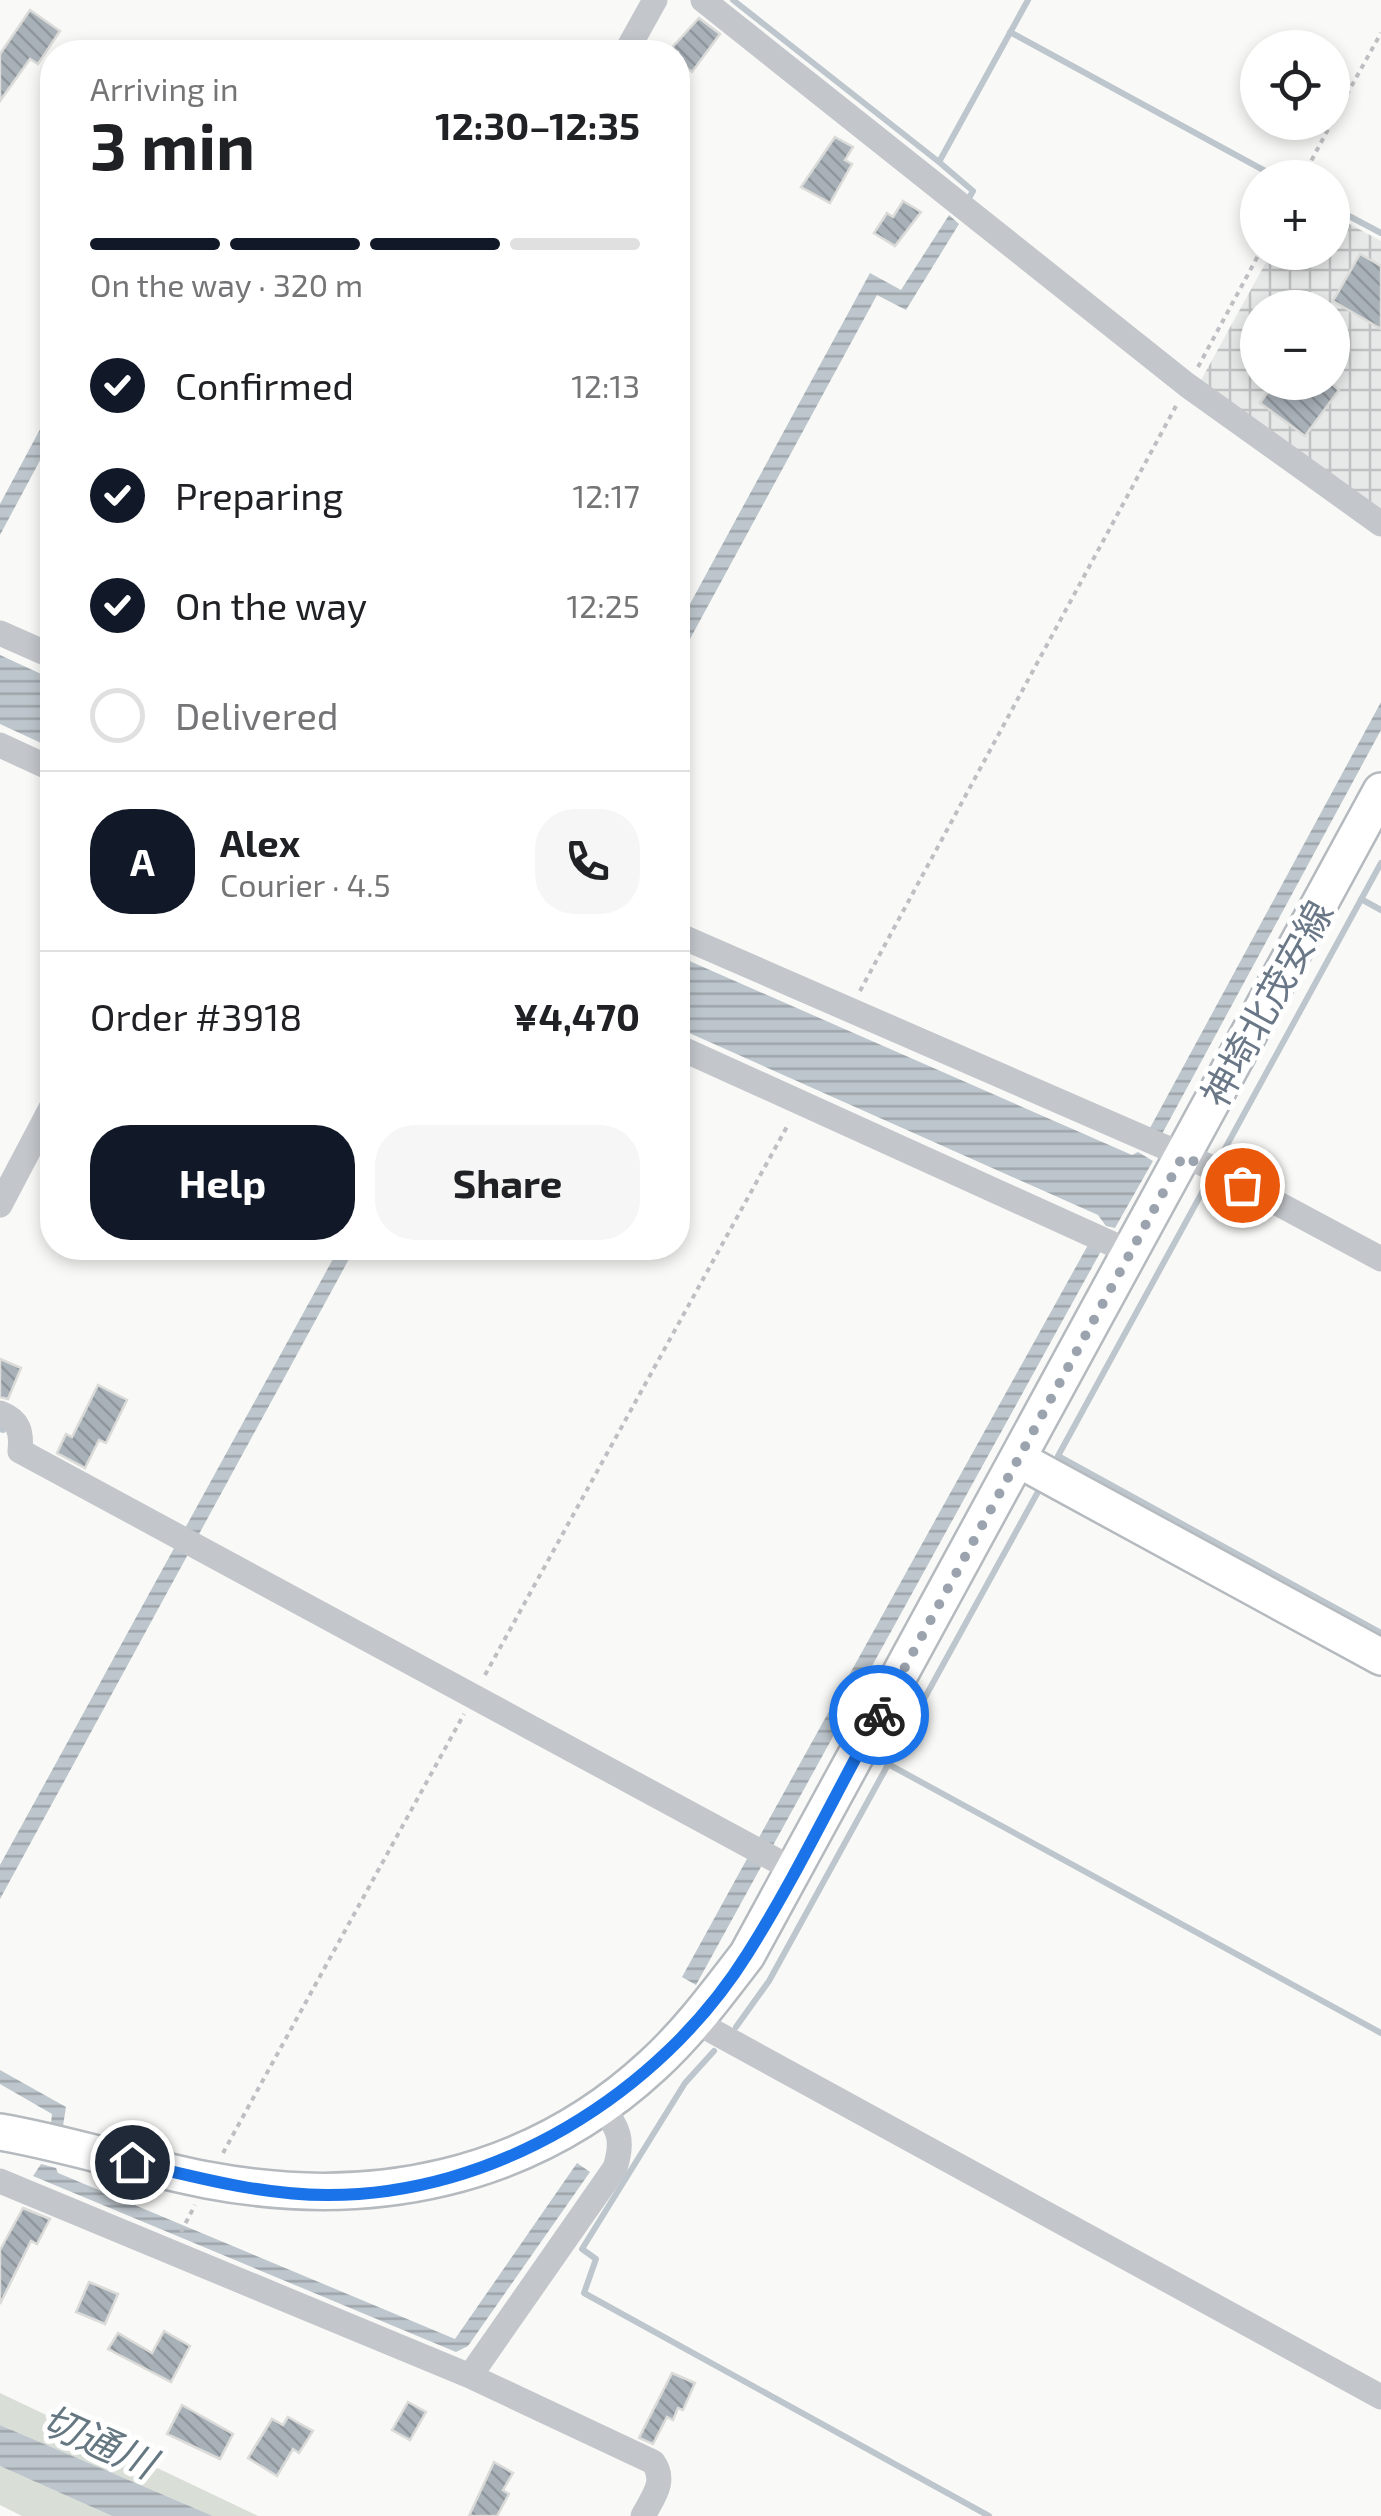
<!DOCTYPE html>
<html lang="en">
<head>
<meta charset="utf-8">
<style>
	:root { --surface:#fff; --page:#f6f6f6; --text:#202124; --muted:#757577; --line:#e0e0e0; --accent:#111827 }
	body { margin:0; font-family:"Exo 2","Noto Sans JP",sans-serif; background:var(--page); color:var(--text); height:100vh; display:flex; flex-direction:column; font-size:38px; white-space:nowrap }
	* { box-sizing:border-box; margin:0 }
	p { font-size:32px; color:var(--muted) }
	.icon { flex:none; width:55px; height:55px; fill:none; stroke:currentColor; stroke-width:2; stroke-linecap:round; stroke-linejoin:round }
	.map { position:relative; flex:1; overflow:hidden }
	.side { position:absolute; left:40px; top:40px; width:650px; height:1220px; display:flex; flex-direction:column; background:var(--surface); border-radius:40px; box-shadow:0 5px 15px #0003 }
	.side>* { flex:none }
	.controls { position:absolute; left:1240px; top:30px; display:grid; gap:20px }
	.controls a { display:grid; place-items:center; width:110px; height:110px; border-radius:50%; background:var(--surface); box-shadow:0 5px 15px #0003; font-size:50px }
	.pin { position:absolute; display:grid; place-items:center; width:85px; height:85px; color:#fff; margin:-42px; border:5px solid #fff; border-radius:50%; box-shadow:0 2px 10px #0007 }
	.courier { position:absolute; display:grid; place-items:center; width:100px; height:100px; margin:-50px; border:8px solid #1a73e8; border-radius:50%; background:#fff; color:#222; box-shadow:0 2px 12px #0007 }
	.headline em { font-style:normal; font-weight:700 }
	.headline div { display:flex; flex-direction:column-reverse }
	.headline { display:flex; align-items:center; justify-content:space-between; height:170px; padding:0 50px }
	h1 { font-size:65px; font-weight:700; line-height:75px }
	.bar { display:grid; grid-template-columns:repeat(4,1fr); gap:15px 10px; align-content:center; height:120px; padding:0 50px }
	.bar i { height:12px; border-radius:8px; background:var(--line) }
	.bar .on { background:var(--accent) }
	.bar p { grid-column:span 4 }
	.line { display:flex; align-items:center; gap:25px; padding:0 50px; border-top:2px solid var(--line) }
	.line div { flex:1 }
	.round { display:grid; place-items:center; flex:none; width:105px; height:105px; border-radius:40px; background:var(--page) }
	ol { padding:0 50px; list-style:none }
	li { display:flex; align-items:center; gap:30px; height:110px }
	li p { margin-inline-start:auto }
	li .icon { padding:10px; border-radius:50%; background:var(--accent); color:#fff; stroke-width:4 }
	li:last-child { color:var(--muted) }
	li i { width:55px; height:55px; border:5px solid var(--line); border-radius:50% }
	.action { display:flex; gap:20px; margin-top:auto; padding:20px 50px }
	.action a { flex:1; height:115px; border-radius:40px; background:var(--accent); color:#fff; font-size:40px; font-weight:700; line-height:115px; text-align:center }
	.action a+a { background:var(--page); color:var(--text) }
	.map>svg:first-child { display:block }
</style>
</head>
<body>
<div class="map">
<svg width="1381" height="2516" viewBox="0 0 1381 2516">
	<defs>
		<pattern id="industrial-grid" width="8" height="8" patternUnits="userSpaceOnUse" patternTransform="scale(2.5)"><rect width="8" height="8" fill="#e7e8e8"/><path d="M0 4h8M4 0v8" fill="none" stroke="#bfc1c2"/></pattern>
		<pattern id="water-rules" width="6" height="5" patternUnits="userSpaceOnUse" patternTransform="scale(2.5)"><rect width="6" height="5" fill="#bdc6cc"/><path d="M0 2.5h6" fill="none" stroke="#9ea6ab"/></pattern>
		<pattern id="building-back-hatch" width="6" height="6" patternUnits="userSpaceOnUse" patternTransform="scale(2.5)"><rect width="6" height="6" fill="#a9b1b8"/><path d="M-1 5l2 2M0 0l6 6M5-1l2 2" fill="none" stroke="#8e959b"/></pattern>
	</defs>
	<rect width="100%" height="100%" fill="#f9f9f7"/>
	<path fill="url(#industrial-grid)" fill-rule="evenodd" d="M1333 215 1381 241V513L1200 382 1271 253 1332 252ZM1258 308H1332V382H1258Z"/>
	<path fill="#d9ded6" d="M0 2393 258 2516H213L0 2425Z
		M0 2466 112 2516H22L0 2505Z"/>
	<path fill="url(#water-rules)" d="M949 215 959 224 906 310 877 295 678 661V626L870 273 901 290Z
		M52 407V438L0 535V504Z
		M0 655 52 679V748L0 724Z
		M1381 702V730L1162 1134 1150 1128Z
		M678 956 1132 1155 1138 1152 1153 1161 1115 1228 1106 1226 1098 1215 678 1028Z
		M1088 1245 1101 1251 771 1849 757 1841Z
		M339 1248H355L0 1899V1865Z
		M748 1857 762 1865 696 1985 682 1977Z
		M0 2070 66 2107 63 2126 51 2123 52 2114 0 2084Z
		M577 2163 590 2172 468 2346 456 2352 33 2176 41 2164 56 2168 58 2173 455 2339Z
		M0 2425 213 2516H112L0 2466Z"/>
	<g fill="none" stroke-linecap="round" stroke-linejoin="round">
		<path stroke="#bdc6cc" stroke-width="6" d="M733 0 939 162
			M1010 32 1278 178
			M968 200 973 191 939 162 1028 0
			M1332 207 1381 233
			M1361 899 1381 910
			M1221 1156 1381 863
			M1205 1187 1058 1456 1381 1633
			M0 1429 3 1430
			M888 1764 1381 2033
			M736 2027 769 1981 1039 1490
			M714 2051 685 2083 582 2249 596 2259 584 2293 989 2516"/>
	</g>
	<path fill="url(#building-back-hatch)" stroke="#dbdbd9" stroke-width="2.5" d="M30 10 60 31 38 64 30 59 0 101V54Z
		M699 18 720 34 692 72 678 61V52H668Z
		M835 137 853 147 845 160 852 164 830 203 801 187Z
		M903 201 921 212 895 246 874 233 887 213 893 217Z
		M1360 254 1381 266V329L1333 301Z
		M1275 382H1330L1339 390 1305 436 1260 403Z
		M0 1359 21 1368 8 1399 0 1397Z
		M98 1385 127 1400 106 1443 99 1440 85 1468 57 1453 66 1434 72 1437Z
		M23 2208 50 2219 37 2244 31 2241 0 2304V2250Z
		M89 2282 118 2294 105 2324 76 2312Z
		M164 2331 190 2346 171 2382 108 2349 118 2333 152 2353Z
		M672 2373 695 2383 683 2410 678 2408 673 2420 667 2417 653 2444 639 2438Z
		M408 2402 426 2412 410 2440 392 2430Z
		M182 2405 233 2434 220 2459 167 2434Z
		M288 2417 313 2431 299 2453 293 2449 277 2476 248 2458 272 2419 283 2425Z
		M494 2462 513 2473 503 2490 509 2494 497 2516H469Z"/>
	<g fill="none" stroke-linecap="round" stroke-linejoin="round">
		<defs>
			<path id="secondary" d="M1018 1459 1381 1657
				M0 2132C70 2144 138 2167 207 2180 370 2211 529 2180 653 2065 689 2032 717 1994 747 1955L1381 791"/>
		</defs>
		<use href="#secondary" stroke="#b5babf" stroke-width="40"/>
		<path stroke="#bdbfc2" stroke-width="4" stroke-dasharray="5 5" stroke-linecap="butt" d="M1332 121 1381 33
			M1302 178 1332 122
			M1198 367 1260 252
			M860 991 1176 406
			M485 1675 789 1123
			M223 2153 464 1714
			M181 2232 195 2205"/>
		<path stroke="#c3c6ca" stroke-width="25" d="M703 0 1187 385 1381 524
			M626 52 655 0
			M0 633 52 656
			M0 745 52 769
			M678 935 1208 1166 1381 1259
			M678 1047 1130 1252
			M0 1205 52 1106
			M0 1413C19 1420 22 1432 20 1451L794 1870
			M696 2022 1381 2397
			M0 2181 470 2376 653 2462C667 2481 653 2497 643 2516
			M470 2376 615 2168C624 2140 619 2128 601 2106"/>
		<use href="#secondary" stroke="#fff" stroke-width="35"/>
	</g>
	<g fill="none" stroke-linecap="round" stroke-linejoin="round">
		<path stroke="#9ba4ae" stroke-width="10" stroke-dasharray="0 18" d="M879 1715 1183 1156 1242 1185"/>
		<path stroke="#1a73e8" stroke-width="12" d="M132 2162C195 2177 262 2195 326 2195 494 2196 660 2094 748 1953 796 1877 835 1794 879 1715"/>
	</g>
	<g text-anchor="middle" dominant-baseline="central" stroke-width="10" stroke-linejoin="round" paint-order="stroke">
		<g font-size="38" fill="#697787" stroke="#fff">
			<text transform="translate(1266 1003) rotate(-61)">神埼北茂安線</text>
		</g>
		<g font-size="40" font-style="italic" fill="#657882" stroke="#fff">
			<text transform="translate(99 2440) rotate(24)">切通川</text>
		</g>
	</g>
</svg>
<div class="controls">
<a><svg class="icon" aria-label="locate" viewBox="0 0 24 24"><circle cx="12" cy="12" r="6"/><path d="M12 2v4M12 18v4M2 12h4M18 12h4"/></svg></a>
<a>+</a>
<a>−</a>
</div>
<div class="pin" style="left:1242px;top:1185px;background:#ea580c"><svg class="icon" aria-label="bag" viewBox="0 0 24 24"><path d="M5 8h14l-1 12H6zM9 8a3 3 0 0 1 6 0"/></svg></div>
<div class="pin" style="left:132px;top:2162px;background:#1f2937"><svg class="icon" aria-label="home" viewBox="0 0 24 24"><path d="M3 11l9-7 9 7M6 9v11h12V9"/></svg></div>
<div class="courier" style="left:879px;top:1715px"><svg class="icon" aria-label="bike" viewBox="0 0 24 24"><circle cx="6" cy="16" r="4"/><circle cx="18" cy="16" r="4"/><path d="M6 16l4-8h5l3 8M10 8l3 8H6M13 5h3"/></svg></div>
<section class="side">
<div class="headline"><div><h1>3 min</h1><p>Arriving in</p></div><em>12:30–12:35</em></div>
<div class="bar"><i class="on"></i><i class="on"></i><i class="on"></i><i></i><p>On the way · 320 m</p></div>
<ol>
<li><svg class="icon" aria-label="check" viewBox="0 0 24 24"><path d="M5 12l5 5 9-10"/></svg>Confirmed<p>12:13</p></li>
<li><svg class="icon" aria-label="check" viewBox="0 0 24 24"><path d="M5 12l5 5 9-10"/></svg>Preparing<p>12:17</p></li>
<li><svg class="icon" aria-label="check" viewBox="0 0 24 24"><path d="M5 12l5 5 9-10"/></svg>On the way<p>12:25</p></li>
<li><i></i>Delivered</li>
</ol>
<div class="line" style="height:180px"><b class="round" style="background:var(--accent);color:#fff">A</b><div><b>Alex</b><p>Courier · 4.5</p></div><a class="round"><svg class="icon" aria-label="phone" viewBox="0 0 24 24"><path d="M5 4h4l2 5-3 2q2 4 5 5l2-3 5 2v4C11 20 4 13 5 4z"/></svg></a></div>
<div class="line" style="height:130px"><div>Order #3918</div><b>¥4,470</b></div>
<div class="action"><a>Help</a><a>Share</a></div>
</section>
</div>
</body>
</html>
